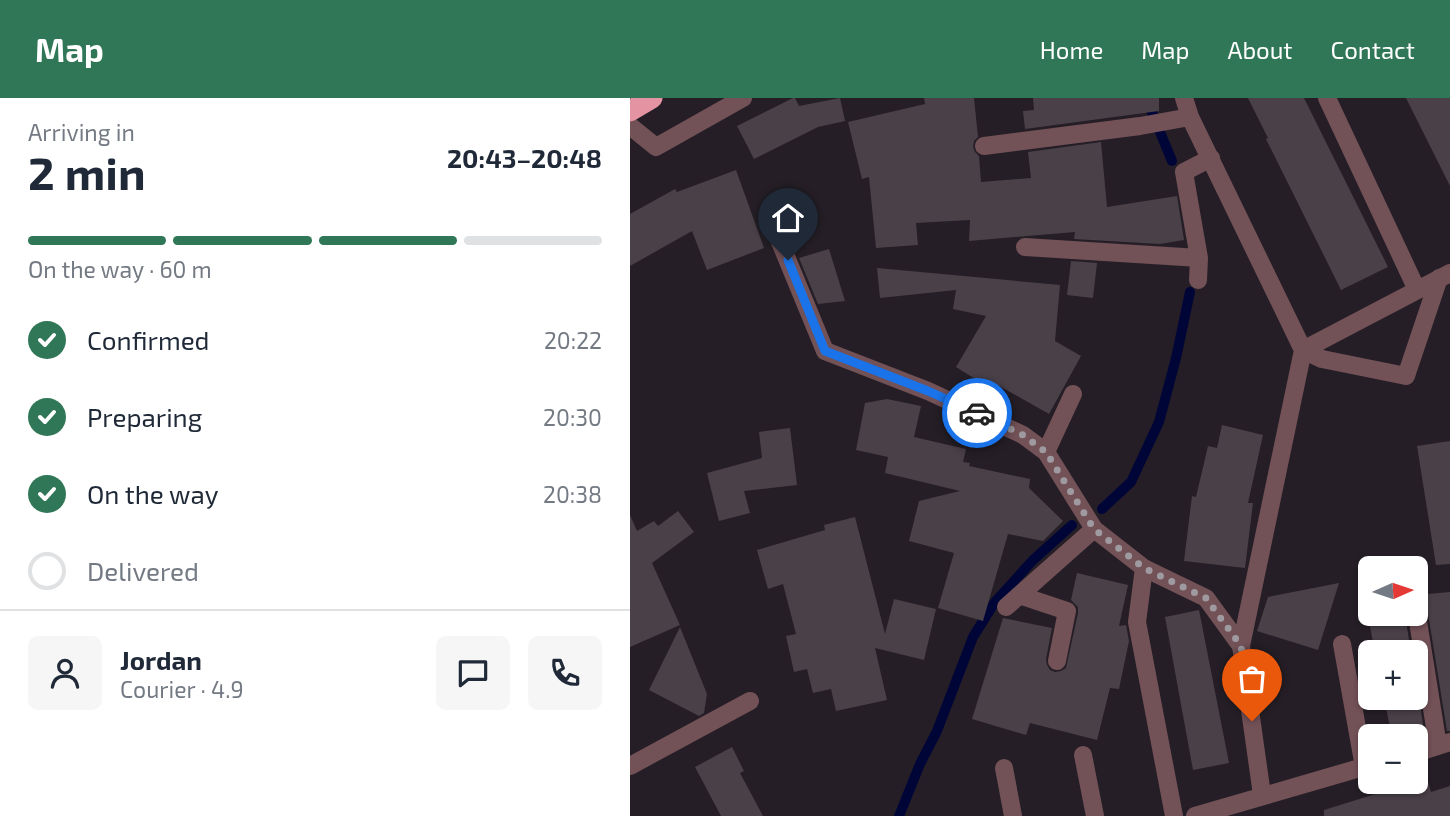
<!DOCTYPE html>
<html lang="en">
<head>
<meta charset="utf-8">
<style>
	:root { --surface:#fff; --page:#f6f6f7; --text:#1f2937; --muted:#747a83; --line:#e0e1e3; --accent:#2f7756 }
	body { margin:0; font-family:"Exo 2",sans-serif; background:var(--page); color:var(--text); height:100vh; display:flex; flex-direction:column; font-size:26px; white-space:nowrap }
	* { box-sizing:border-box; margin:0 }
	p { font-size:23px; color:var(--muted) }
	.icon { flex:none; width:38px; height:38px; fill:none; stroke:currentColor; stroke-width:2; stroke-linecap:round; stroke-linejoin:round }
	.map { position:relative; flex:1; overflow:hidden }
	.sheet { display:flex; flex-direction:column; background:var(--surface); width:630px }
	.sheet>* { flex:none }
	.needle { width:46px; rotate:87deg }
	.fabs { position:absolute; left:728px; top:458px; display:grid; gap:14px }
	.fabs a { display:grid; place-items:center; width:70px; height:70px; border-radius:10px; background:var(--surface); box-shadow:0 2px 5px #0004; font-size:35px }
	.pin { position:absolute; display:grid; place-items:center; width:60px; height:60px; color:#fff; margin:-72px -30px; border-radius:50% 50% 50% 0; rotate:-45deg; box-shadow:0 0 7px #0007 }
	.pin .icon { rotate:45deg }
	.courier { position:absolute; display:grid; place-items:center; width:70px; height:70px; margin:-35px; border:5px solid #1a73e8; border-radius:50%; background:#fff; color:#222; box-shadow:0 2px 9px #0007 }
	.head em { font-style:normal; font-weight:700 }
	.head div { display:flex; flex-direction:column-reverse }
	.head { display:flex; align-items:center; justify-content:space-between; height:119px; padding:0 28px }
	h1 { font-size:46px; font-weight:700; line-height:52px }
	.bar { display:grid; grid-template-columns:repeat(4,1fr); gap:10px 7px; align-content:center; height:84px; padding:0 28px }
	.bar i { height:9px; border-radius:5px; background:var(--line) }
	.bar .on { background:var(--accent) }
	.bar p { grid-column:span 4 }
	.line { display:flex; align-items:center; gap:18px; padding:0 28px; border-top:2px solid var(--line) }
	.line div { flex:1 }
	.round { display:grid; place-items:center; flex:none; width:74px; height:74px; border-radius:10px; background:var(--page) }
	ol { padding:0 28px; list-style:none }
	li { display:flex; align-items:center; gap:21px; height:77px }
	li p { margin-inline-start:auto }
	li .icon { padding:7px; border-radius:50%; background:var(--accent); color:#fff; stroke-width:4 }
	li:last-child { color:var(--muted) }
	li i { width:38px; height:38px; border:4px solid var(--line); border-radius:50% }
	header { display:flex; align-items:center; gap:42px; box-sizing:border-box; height:98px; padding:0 35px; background:var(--accent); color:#fff }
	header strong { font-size:33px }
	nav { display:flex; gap:38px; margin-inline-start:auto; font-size:24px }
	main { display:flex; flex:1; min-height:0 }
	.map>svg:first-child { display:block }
</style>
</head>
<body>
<header>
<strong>Map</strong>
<nav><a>Home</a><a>Map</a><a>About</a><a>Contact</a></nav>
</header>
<main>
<section class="sheet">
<div class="head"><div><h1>2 min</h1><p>Arriving in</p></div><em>20:43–20:48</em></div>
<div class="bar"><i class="on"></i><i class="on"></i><i class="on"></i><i></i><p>On the way · 60 m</p></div>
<ol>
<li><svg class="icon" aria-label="check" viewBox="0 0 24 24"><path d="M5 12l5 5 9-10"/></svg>Confirmed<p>20:22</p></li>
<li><svg class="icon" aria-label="check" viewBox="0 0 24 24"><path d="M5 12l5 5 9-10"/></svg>Preparing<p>20:30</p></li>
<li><svg class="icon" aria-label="check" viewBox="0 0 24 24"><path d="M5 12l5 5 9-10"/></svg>On the way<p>20:38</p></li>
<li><i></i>Delivered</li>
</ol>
<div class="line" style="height:126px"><a class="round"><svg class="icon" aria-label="person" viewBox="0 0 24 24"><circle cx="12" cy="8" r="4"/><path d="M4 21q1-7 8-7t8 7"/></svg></a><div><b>Jordan</b><p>Courier · 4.9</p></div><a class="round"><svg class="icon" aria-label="chat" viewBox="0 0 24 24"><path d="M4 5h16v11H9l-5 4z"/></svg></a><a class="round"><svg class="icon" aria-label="phone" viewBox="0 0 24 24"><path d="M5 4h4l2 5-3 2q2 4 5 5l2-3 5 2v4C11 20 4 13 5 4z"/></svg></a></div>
</section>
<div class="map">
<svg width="820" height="718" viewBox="0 0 820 718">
	<rect width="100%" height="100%" fill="#251e26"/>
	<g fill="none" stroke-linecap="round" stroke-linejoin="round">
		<path stroke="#000538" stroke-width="10" d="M516 0 542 63
			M472 411 501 384 529 324 546 260 560 194
			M269 718 290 666 307 633 343 539 365 504 403 462 442 427"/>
	</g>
	<path fill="#4a4048" d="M163 0H165L169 8 210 0 215 23 188 29 124 61 107 28Z
		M294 0H344L348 39 344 43 343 49 345 54 349 58 351 84 401 80 398 54 471 44 477 109 547 98 554 142 530 146 444 141 445 134 339 143 340 122 286 125 288 147 246 150 239 79 232 81 218 24 295 6Z
		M403 0H529V13L395 31 393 13 404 12Z
		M618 0H674L758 169 711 192 636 41 638 40Z
		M776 0H820V88Z
		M106 72 134 150 77 172 62 133 0 168V116L45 91 47 94Z
		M199 151 215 203 188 206 169 160Z
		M441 163 467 165 463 200 437 197Z
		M247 170 430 187 425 243 451 258 419 316 366 286 363 292 326 269 356 218 323 211 326 192 250 200Z
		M257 301 291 308 284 339 336 351 333 364 340 365 339 368 400 381 399 390 433 423 413 443 378 436 353 523 308 510 324 455 279 443 289 403 330 393 255 375 258 359 226 352 235 305Z
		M592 327 633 337 618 405H623L615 470 554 463 562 398 566 399 578 348 587 350Z
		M160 330 167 387 114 393 120 415 89 423 77 375 132 360 129 334Z
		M820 343V466L806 467 787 348Z
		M48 413 64 434 22 465 50 527 0 549V417L7 433 24 423 28 428Z
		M225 419 255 536 264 501 306 511 294 562 245 550 257 602 206 613 201 591 183 595 177 571 164 574 156 538 166 536 153 486 138 491 127 452 195 432 194 427Z
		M447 475 498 487 489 528 496 527 499 543 489 591 480 590 467 642 400 625 396 637 342 621 373 520 422 530 416 561 417 567 420 572 425 574 431 573 436 570 448 515V509L441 502Z
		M709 485 688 552 627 533 638 499Z
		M820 494V633H817L797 509 794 503 786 500V497Z
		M735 502H740V516H775L781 555H745Z
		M569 512 599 665 563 672 535 519Z
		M50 529 77 596 74 615 69 618 19 592Z
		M786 581 795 639H762L754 600H786Z
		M102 649 114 673 110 675 133 718H91L65 669Z
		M797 680 801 694 820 688V718H694V712Z"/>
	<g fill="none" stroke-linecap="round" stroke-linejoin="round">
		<path stroke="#725157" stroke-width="18" d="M0 668 120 603"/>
		<path stroke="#725157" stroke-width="18" d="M554 0 560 19 673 252 820 175
			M697 0 787 192
			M0 28 26 49 113 0
			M354 48 510 28 560 19
			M148 139 195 253 298 293 393 337 416 354 464 431 514 470 576 500 611 548
			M395 149 569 160
			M568 182 569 160 554 74 581 60
			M416 354 443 296
			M514 470 507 524 544 718
			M389 497 437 513 427 563
			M376 509 464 431
			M786 511 808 648
			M712 546 734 669
			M786 655 820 644
			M453 657 465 718
			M374 670 383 718
			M632 697 611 548 673 252 692 261 776 278 809 180
			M565 718 740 667"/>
		<path stroke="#e493a3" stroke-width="21" d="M0 13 22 0"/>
	</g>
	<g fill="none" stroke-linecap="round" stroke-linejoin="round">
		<path stroke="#9f9aa0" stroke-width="7" stroke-dasharray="0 12.6" d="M347 315 393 337 416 354 464 431 514 470 576 500 611 548 622 623"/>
		<path stroke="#1a73e8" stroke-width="9" d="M158 162 195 253 298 293 347 315"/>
	</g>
</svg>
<div class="fabs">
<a><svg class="needle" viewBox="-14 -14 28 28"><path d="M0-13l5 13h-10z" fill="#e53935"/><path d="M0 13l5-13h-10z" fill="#747a83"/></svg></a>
<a>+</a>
<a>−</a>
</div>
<div class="pin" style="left:622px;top:623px;background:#ea580c"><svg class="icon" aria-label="bag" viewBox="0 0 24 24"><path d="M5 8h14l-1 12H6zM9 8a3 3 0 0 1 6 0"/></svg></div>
<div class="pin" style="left:158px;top:162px;background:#1f2937"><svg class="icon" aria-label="home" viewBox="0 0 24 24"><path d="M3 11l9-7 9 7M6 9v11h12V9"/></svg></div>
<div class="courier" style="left:347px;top:315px"><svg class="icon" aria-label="car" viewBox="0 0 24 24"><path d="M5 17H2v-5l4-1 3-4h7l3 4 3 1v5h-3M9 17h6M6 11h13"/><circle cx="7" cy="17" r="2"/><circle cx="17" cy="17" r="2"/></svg></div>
</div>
</main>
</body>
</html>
